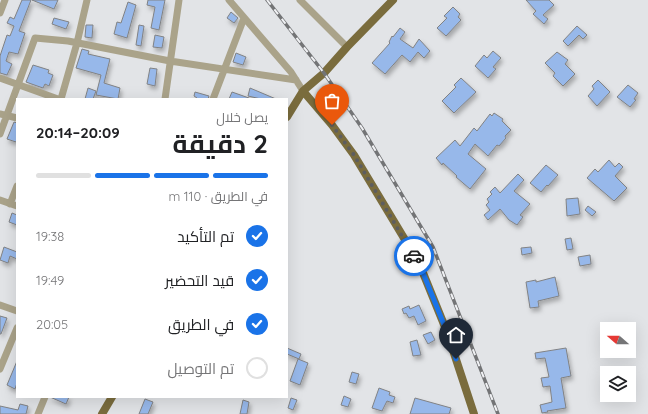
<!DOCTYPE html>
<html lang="ar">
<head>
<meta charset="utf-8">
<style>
	:root { --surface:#fff; --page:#f6f6f6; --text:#202124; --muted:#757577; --line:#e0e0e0; --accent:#1a73e8 }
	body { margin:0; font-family:Quicksand,Cairo,sans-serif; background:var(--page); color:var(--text); direction:rtl; height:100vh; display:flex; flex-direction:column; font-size:15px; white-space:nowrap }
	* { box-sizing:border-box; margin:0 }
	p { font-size:13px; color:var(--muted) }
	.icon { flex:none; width:22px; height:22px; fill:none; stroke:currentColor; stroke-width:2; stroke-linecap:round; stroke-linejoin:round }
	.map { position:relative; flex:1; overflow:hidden; direction:ltr }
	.panel { position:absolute; left:16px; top:98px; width:272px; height:300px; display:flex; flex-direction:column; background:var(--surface); border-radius:0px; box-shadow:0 4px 16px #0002; direction:rtl }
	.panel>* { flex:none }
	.needle { width:26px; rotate:290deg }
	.controls { position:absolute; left:600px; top:322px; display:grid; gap:8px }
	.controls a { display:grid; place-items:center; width:36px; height:36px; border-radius:0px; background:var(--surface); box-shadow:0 4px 16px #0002; font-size:20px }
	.pin { position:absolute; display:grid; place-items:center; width:34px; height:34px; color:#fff; margin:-41px -17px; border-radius:50% 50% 50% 0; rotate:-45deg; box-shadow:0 0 4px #0007 }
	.pin .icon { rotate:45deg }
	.courier { position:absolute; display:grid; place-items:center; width:40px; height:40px; margin:-20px; border:3px solid #1a73e8; border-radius:50%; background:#fff; color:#222; box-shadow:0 1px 5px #0007 }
	.overview em { font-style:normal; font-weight:700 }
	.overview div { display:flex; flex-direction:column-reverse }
	.overview { display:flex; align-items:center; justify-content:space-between; height:68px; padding:0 20px }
	h1 { font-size:26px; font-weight:700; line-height:30px }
	.bar { display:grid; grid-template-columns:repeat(4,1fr); gap:6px 4px; align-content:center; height:48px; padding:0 20px }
	.bar i { height:5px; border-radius:3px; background:var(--line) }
	.bar .active { background:var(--accent) }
	.bar p { grid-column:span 4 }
	ol { padding:0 20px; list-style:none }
	li { display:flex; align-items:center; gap:12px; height:44px }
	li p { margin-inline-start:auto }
	li .icon { padding:4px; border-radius:50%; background:var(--accent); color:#fff; stroke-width:4 }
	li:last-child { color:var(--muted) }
	li i { width:22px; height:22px; border:2px solid var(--line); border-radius:50% }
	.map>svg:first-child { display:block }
</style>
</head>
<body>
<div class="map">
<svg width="648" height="414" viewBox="0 0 648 414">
	<defs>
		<filter id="shadow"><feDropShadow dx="2" dy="3.5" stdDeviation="2" flood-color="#0004"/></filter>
	</defs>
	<rect width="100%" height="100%" fill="#e2e4e7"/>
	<path fill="#97b8ea" stroke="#818284" filter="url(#shadow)" d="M22 0H31L19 31 25 33 18 54 9 52 6 61 12 64 7 75 0 73V56L7 35 10 36 14 26 7 23 10 17 14 19Z
		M32 0H58L54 9Z
		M148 0H165L159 30 151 28 155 7 147 5Z
		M526 0H549L554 5 543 15 548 19 544 24 533 14 536 11Z
		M128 2 136 5 127 38 114 34 117 22 121 23Z
		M453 7 460 14 458 17 461 20 446 36 437 28 447 18 444 16Z
		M231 12 238 18 234 23 227 18Z
		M54 18 69 22 66 29 52 24Z
		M86 25H93L92 38 85 37Z
		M139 25 144 26 141 46 136 45Z
		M577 26 587 35 583 39 579 35 568 46 563 41Z
		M400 28 405 32 400 39 413 48 419 39 430 51 424 58 418 52 410 62 402 55 385 74 372 63 390 43 389 42 392 36 393 37Z
		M155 35 164 37 162 48 153 47Z
		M82 49 89 51 88 54 110 59 104 83 120 88 118 99 96 95 101 75 76 68Z
		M493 51 501 58 493 67 496 69 488 78 475 66 484 55 487 58Z
		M557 52 568 60 565 64 575 74 563 86 553 76 555 73 545 63Z
		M236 53 246 57 243 65 233 62Z
		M33 65 49 70 48 73 53 75 49 86 45 84 43 88 26 82Z
		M150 68 157 69 155 86 147 84Z
		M461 78 476 92 454 113 442 101 456 87 454 85Z
		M598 80 610 92 597 106 588 96 594 89 592 86Z
		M628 85 638 93 634 99 636 100 630 107 617 97Z
		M88 88 96 91 93 99H85Z
		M250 88 276 99H261L248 96Z
		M195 92 209 96 208 99H197V98L194 96Z
		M232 92 249 98 248 99H229Z
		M494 113 503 119 502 121 511 130 505 136 506 138 499 146 497 145 488 156 475 144 468 154 486 169 470 189 456 177 457 176 443 163 442 165 436 158 455 140 460 146 474 128 477 131 490 114 492 116Z
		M14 122 17 123V139L16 142 7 139Z
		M609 160 615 167 619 163 623 167 615 176 627 188 614 201 587 178 595 169 598 172Z
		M546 165 558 175 548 186 547 185 541 192 530 183Z
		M518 174 524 180 514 191 530 204 520 215 523 217 517 225 509 220 500 209 488 220 484 215 490 210 486 205 489 202 487 199 492 194 490 192 495 187 500 193Z
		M578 198 580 214 567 216 566 199Z
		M588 206 596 212 592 216 585 210Z
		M12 213 17 215V225L9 222Z
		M571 238 573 249 567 250 565 239Z
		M4 247 17 252V259L10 256 8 263 0 260Z
		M531 247 532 253 522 255 521 248Z
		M590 255 591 264 580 266 578 257Z
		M555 277 559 296 538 301 539 307 530 308 526 282 536 280V282Z
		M419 305 426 321 418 325 414 316 409 318 406 313 404 314 402 309 409 306 410 309Z
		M0 316 7 318 1 334H0Z
		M431 332 435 340 428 344 423 335Z
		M417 340 421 355 413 356 410 342Z
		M287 348 301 354 299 359 287 354Z
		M566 348 571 376 561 378 566 408 547 411 548 412 542 413 540 405 552 402 550 386 543 387 541 378 549 377 545 358 536 359 535 353Z
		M298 359 308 363 300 385 290 381Z
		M17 361V383L15 389 7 385Z
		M352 372 359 374 356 384 349 382Z
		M379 388 390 392 389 395 395 397 393 403 387 401 382 411 372 408Z
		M344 396 351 399 348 407 341 405Z
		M50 397H69L66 404Z
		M291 398 297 400 293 410 288 408Z
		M415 398 451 408 449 414H410Z
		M145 399 153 402 148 414H139Z
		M243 400 249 402 247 414H240Z
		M20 404 28 406 26 414H0V406L18 410Z"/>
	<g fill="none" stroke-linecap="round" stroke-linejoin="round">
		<path stroke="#aaa38a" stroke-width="7" d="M229 0 291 72 303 91
			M300 0 347 47
			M0 13 5 0
			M0 78 58 99
			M61 99 77 43 87 0
			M165 99 179 0
			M213 99 244 18
			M0 114 17 118
			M0 134 35 38 68 41 170 61 296 80
			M0 200 17 206
			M10 204 17 186
			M0 305 17 311
			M0 369 17 328
			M38 414 45 397"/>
		<path stroke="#7a6c3d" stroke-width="8" d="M303 91 332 125 354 155 419 263 447 332 474 414
			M287 117 303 91 324 73 347 47 393 0
			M102 414 112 397"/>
		<defs>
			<path id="rail" d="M267 0 324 73 362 128 433 247 498 414"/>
		</defs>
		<use href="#rail" stroke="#737476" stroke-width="3.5"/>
		<use href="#rail" stroke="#f0f1f4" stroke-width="2" stroke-dasharray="6" stroke-linecap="butt"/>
	</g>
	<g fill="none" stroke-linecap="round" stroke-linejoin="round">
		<path stroke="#5d5d5f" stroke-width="4" stroke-dasharray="0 7.2" d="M332 125 354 155 414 256"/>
		<path stroke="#1a73e8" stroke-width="5" d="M414 256 419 263 447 332 456 359"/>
	</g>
</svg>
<div class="controls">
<a><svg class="needle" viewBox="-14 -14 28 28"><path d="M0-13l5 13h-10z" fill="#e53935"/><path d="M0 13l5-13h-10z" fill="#757577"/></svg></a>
<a><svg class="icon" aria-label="layers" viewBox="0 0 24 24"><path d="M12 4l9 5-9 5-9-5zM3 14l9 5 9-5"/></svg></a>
</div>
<div class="pin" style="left:332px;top:125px;background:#ea580c"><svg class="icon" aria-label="bag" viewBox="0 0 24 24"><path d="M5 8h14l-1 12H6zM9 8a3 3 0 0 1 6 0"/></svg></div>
<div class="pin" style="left:456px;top:359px;background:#1f2937"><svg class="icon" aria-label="home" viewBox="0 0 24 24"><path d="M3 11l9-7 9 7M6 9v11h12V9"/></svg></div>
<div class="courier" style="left:414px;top:256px"><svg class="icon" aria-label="car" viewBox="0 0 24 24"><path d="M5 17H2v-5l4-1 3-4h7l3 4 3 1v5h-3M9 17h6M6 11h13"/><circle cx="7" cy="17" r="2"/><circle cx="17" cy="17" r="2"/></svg></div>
<section class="panel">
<div class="overview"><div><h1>2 دقيقة</h1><p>يصل خلال</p></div><em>20:09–20:14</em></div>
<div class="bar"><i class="active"></i><i class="active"></i><i class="active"></i><i></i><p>في الطريق · 110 m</p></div>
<ol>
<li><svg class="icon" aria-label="check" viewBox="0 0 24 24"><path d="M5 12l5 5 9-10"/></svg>تم التأكيد<p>19:38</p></li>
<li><svg class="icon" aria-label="check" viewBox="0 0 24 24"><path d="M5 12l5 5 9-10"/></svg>قيد التحضير<p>19:49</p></li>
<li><svg class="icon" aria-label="check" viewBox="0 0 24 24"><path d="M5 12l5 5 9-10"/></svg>في الطريق<p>20:05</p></li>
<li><i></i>تم التوصيل</li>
</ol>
</section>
</div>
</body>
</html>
